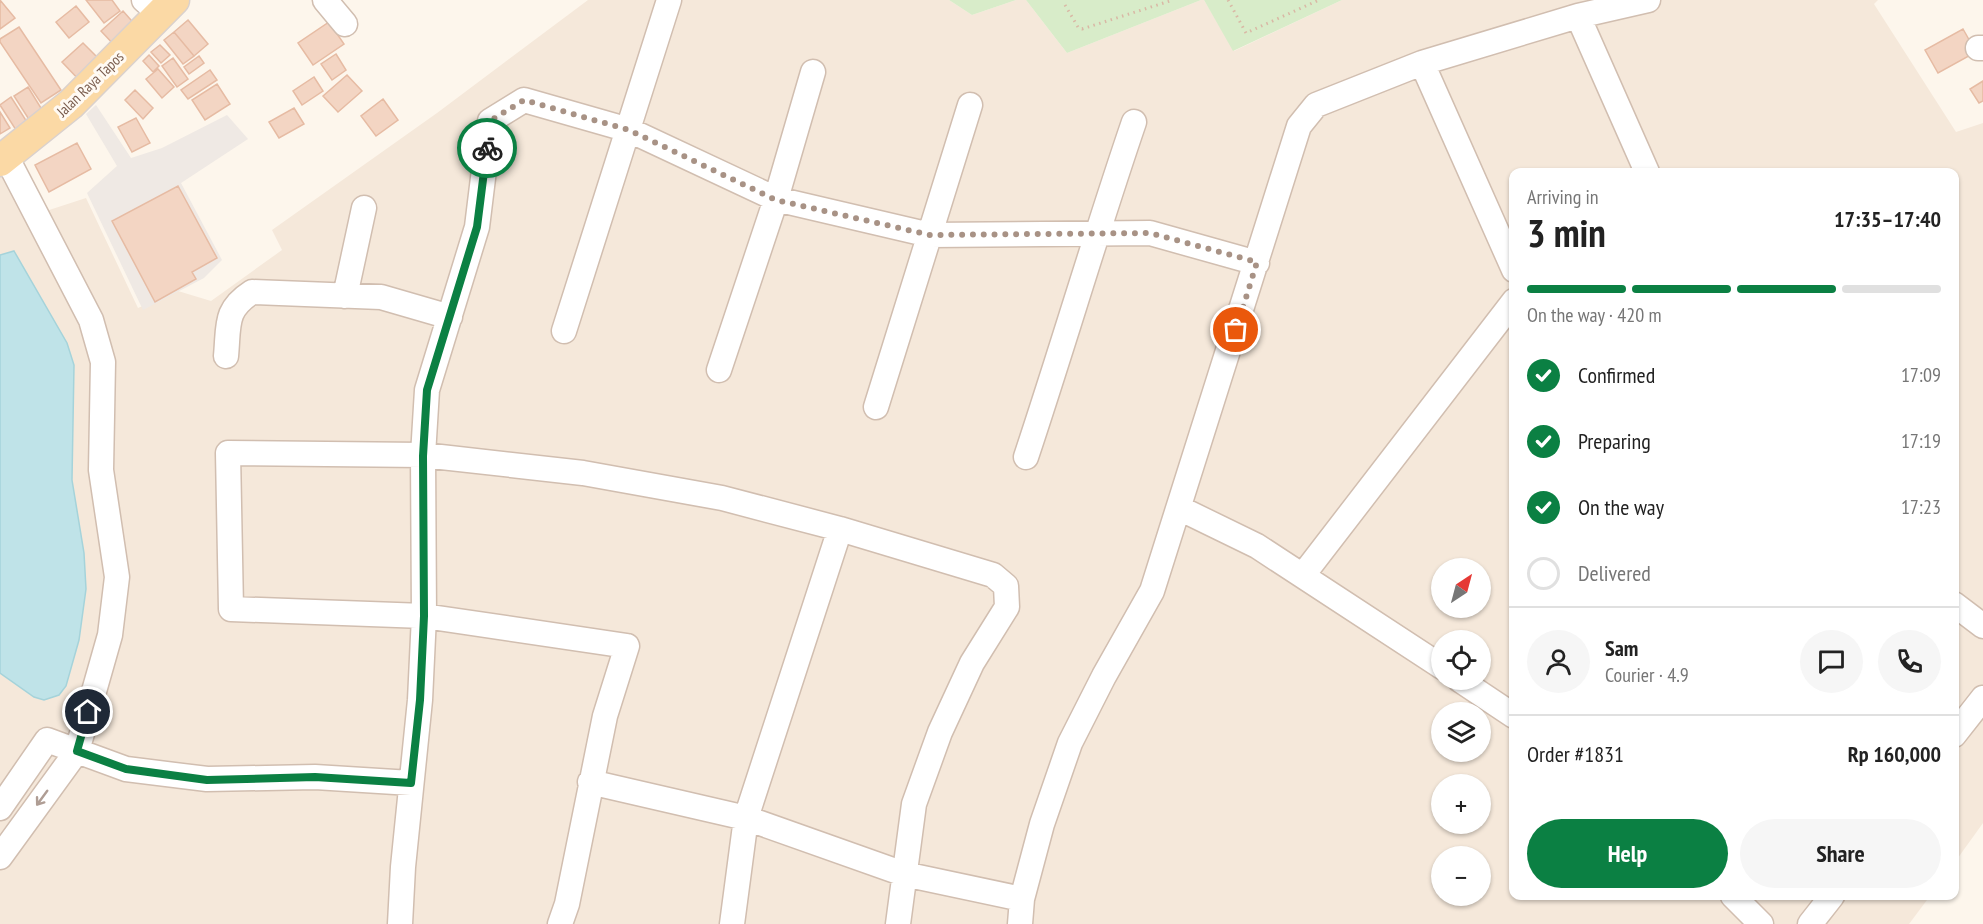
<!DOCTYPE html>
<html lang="en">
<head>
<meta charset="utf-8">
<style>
	:root { --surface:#fff; --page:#f6f6f6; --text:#222; --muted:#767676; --line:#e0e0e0; --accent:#0b8043 }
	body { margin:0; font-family:"PT Sans Narrow",sans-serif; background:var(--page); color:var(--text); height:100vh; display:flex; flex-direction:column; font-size:22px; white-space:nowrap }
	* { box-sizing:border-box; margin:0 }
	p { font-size:20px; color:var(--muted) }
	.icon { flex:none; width:33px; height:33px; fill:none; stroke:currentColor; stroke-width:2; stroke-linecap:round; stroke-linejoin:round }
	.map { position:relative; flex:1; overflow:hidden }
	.panel { position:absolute; left:1509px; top:168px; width:450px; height:732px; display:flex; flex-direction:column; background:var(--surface); border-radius:12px; box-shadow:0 2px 4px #0004 }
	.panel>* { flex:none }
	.needle { width:39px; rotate:36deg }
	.tools { position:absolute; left:1431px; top:558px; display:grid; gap:12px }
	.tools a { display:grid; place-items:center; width:60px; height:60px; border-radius:50%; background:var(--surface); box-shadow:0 2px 4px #0004; font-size:30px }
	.pin { position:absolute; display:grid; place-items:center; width:51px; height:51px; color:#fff; margin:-26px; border:3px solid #fff; border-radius:50%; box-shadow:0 2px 6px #0007 }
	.courier { position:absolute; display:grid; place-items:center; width:60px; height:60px; margin:-30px; border:4px solid #0b8043; border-radius:50%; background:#fff; color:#222; box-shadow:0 2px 8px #0007 }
	.headline em { font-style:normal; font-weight:700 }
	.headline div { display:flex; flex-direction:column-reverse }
	.headline { display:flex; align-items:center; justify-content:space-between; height:102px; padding:0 18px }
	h1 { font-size:39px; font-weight:700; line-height:45px }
	.bar { display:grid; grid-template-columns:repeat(4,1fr); gap:9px 6px; align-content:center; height:72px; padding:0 18px }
	.bar i { height:8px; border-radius:4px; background:var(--line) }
	.bar .selected { background:var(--accent) }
	.bar p { grid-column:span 4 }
	.line { display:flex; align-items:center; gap:15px; padding:0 18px; border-top:2px solid var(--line) }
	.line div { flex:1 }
	.round { display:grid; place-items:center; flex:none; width:63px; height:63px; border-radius:32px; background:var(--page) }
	ol { padding:0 18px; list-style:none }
	li { display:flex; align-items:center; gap:18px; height:66px }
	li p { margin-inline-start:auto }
	li .icon { padding:6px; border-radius:50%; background:var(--accent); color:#fff; stroke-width:4 }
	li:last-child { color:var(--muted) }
	li i { width:33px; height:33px; border:3px solid var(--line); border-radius:50% }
	.button { display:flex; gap:12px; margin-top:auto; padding:12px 18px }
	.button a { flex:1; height:69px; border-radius:36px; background:var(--accent); color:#fff; font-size:24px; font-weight:700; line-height:69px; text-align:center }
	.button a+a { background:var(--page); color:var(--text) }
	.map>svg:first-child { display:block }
</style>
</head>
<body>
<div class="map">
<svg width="1983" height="924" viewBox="0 0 1983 924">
	<rect width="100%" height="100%" fill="#fdf6ec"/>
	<path fill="#f5e8da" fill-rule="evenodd" d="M588 0H949L972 15 1016 0H1026L1067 53 1201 0H1204L1234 51 1342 0H1878L1874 4 1956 132 1983 123V823L1955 862 1954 172H1514V896H1930L1909 924H0V174L21 165 43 212 86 198 138 308 178 291 211 301 282 250 272 230 437 113ZM1442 568H1480V608H1442ZM1442 640H1480V680H1442ZM1442 712H1480V752H1442ZM1442 784H1480V824H1442ZM1442 856H1480V896H1442Z"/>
	<path fill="#efe9e4" d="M96 105 131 158 162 148 227 115 248 139 181 183 222 260 204 278 143 310 87 193 117 166 86 114Z"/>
	<path fill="#d8ecc9" d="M949 0H1016L972 15Z
		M1026 0H1201L1067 53Z
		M1204 0H1342L1233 51Z"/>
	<path fill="#bfe3e8" stroke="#a5d3da" stroke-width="1.5" d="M14 251 67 343 74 365 72 480 84 553 86 589 79 640 66 686 59 695 44 700 34 697 0 673V255Z"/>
	<path fill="#f3d5c3" stroke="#e6bba3" stroke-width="1.5" d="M0 0 15 18 0 29Z
		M86 0H112L120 11 104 23Z
		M76 6 89 22 69 38 56 22Z
		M123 11 138 28 117 48 101 31Z
		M188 20 208 44 194 56 174 32Z
		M329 22 344 44 313 65 298 43Z
		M19 27 61 90 41 103 0 42V39Z
		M1963 29 1976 52 1938 73 1925 50Z
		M174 32 194 56 183 64 164 40Z
		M83 43 103 63 82 83 62 62Z
		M160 45 170 55 161 63 151 52Z
		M336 54 346 70 332 80 321 64Z
		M149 55 159 66 153 72 143 61Z
		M199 56 204 63 189 74 184 67Z
		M173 58 188 79 177 87 162 66Z
		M158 69 174 87 162 98 146 79Z
		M210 70 217 80 188 99 181 90Z
		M347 75 362 91 338 112 323 96Z
		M314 77 323 91 302 105 293 91Z
		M1983 81V101L1979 103 1970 89Z
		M217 84 230 104 205 120 192 100Z
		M28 87 44 113 30 121 14 96Z
		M135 90 153 108 143 119 125 100Z
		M11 97 27 122 16 130 0 105Z
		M383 99 398 120 376 136 361 116Z
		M294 108 304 124 279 138 269 122Z
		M0 112 10 128 0 134Z
		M136 118 150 143 132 152 118 127Z
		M77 143 91 169 49 192 35 165Z
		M178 186 217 258 192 272 196 279 155 302 112 221Z"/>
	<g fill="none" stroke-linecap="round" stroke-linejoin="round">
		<defs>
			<path id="minor" d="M144 0 161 15
				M325 0 345 24
				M1578 16 1647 172
				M1978 48H1983
				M1422 63 1514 270
				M345 296 364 208
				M564 331 669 0
				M226 356C229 325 224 310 252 292L381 297 450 317
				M719 370 776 199 813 72
				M876 407 970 105
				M1026 457C1063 346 1096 233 1134 122
				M1179 508 1257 546 1442 667
				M1303 575 1514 301
				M1954 604 1983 626
				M1460 680 1514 716
				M1954 735 1983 698
				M590 782 746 818 904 874 1022 899
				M0 808 47 740 126 769 207 779 315 777 411 783
				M0 857 77 751 110 635 117 577 101 470 103 362 91 320 11 166
				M1733 896 1761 924
				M400 924 403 867 420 700 424 616 423 455 427 390 477 227 490 121 524 100 629 130 776 199 930 235 1150 233 1257 263
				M560 924 567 904 605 716 627 646 424 616 231 609 228 453 423 455 583 473 722 498 840 529 993 575 1006 586 1007 607 972 663 940 732 914 804 898 924
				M732 924 746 818 840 529
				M1020 924 1022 899 1042 824 1070 743 1104 676 1152 591 1299 126 1316 105 1422 63 1578 16 1648 0
				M1810 924 1832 896"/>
			<path id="major" d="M0 161 71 104 174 0"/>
		</defs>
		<use href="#minor" stroke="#d1beb0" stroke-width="27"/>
		<use href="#major" stroke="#dad1cd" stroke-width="33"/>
		<path stroke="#d9b8a5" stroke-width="3" stroke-dasharray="1.5 4.5" stroke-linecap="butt" d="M1228 0 1246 33 1319 0
			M1065 5 1078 27 1082 29 1173 0"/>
		<use href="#minor" stroke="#fff" stroke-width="24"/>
		<use href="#major" stroke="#fbd9a5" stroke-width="30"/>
	</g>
	<defs><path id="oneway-shaft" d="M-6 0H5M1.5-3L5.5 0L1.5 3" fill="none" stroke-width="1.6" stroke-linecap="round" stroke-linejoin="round" transform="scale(1.5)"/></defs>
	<use stroke="#af9d94" href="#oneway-shaft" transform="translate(42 798) rotate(126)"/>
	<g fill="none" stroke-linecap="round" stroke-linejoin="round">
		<path stroke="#a89285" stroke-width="6" stroke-dasharray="0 10.8" d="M487 148 490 121 524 100 629 130 776 200 930 235 1150 233 1257 262 1236 330"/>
		<path stroke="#0b8043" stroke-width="8" d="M88 712 77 751 126 769 207 780 315 777 411 783 420 700 424 616 423 456 427 390 477 227 487 148"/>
	</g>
	<g text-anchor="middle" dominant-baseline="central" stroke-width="6" stroke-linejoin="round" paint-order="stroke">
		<g font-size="15" fill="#7a5c4d" stroke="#fffaf3">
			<text transform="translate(90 84) rotate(-44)">Jalan Raya Tapos</text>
		</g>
	</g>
</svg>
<div class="tools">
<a><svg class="needle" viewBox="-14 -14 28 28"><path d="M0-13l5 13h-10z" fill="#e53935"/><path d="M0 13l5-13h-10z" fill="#767676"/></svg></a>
<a><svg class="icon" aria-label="locate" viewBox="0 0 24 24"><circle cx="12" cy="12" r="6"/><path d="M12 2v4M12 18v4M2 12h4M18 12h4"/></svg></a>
<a><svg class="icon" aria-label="layers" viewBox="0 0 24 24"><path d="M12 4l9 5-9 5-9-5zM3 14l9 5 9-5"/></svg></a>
<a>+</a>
<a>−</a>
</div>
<div class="pin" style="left:1236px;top:330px;background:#ea580c"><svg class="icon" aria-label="bag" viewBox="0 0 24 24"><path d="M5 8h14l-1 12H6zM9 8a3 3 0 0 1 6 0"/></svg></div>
<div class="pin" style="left:88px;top:712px;background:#1f2937"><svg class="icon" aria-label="home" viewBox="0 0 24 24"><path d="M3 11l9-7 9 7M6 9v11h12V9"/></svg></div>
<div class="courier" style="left:487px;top:148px"><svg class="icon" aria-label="bike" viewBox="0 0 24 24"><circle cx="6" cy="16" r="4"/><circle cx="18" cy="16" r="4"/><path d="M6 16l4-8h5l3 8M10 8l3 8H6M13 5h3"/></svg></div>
<section class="panel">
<div class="headline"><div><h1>3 min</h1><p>Arriving in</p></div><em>17:35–17:40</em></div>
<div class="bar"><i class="selected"></i><i class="selected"></i><i class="selected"></i><i></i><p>On the way · 420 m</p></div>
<ol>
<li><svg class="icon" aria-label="check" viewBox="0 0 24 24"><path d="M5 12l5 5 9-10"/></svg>Confirmed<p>17:09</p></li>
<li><svg class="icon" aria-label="check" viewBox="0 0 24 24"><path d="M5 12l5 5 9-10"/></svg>Preparing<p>17:19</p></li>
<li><svg class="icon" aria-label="check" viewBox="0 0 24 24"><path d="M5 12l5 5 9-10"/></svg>On the way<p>17:23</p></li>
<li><i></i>Delivered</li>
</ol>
<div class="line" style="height:108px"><a class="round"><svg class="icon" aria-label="person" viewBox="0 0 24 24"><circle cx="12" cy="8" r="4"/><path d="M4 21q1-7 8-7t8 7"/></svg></a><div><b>Sam</b><p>Courier · 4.9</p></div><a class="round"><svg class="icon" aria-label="chat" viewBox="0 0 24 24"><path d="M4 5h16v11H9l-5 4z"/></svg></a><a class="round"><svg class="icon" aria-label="phone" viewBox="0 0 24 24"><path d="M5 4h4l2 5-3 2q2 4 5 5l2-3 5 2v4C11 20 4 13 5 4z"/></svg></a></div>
<div class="line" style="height:78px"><div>Order #1831</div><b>Rp 160,000</b></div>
<div class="button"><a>Help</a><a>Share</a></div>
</section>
</div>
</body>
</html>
